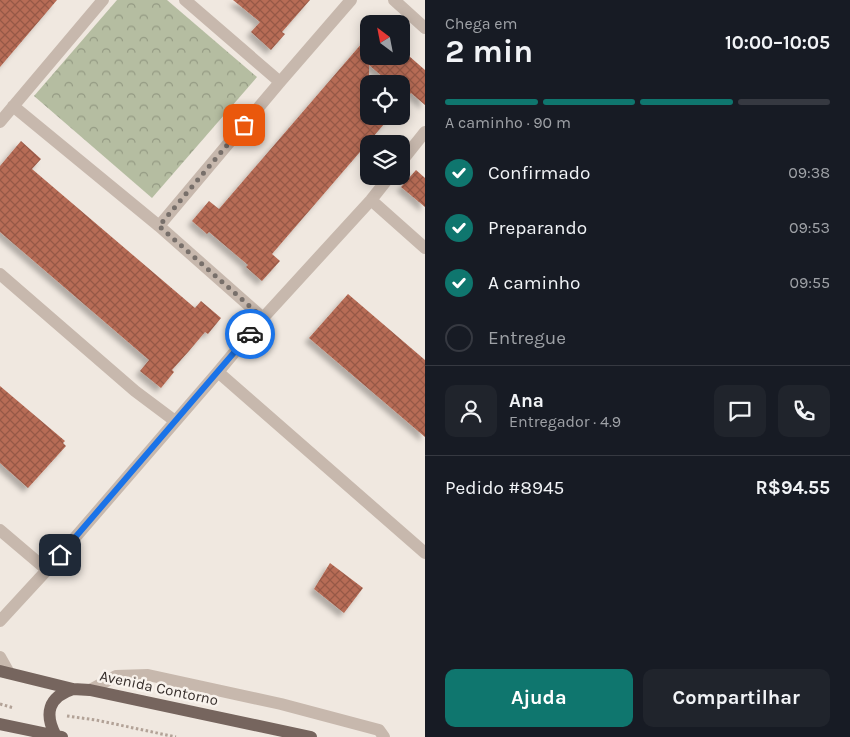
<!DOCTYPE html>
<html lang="pt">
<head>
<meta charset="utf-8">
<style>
	:root { --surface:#171b24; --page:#20242c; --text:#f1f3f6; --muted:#9ea1a6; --line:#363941; --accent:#0f766e }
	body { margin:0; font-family:Karla,sans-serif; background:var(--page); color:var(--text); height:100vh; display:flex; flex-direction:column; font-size:19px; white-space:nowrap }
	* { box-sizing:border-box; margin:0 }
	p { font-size:16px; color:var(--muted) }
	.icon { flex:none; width:28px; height:28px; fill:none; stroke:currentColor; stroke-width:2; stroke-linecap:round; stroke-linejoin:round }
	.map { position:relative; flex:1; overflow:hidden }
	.details { display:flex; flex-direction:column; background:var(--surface); width:425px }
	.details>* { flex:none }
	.needle { width:32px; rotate:328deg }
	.buttons { position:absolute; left:360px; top:15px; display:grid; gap:10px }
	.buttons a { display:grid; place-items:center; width:50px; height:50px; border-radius:10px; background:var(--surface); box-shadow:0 2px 12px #0003; font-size:25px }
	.pin { position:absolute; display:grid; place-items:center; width:42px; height:42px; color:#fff; margin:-21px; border-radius:10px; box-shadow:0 2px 8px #0006 }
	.courier { position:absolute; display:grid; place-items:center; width:50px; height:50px; margin:-25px; border:4px solid #1a73e8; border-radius:50%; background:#fff; color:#222; box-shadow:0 1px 6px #0007 }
	.head em { font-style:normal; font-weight:700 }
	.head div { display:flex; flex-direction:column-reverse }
	.head { display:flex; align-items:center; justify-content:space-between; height:85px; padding:0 20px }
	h1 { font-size:32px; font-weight:700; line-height:38px }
	.bar { display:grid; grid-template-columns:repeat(4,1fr); gap:8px 5px; align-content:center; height:60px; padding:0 20px }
	.bar i { height:6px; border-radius:4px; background:var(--line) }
	.bar .active { background:var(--accent) }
	.bar p { grid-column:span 4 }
	.line { display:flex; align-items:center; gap:12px; padding:0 20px; border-top:1px solid var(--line) }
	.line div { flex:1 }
	.round { display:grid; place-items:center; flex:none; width:52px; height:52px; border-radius:10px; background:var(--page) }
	ol { padding:0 20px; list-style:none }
	li { display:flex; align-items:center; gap:15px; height:55px }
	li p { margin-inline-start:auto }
	li .icon { padding:5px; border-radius:50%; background:var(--accent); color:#fff; stroke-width:4 }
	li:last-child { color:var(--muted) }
	li i { width:28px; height:28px; border:2px solid var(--line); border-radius:50% }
	.cta { display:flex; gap:10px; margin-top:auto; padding:10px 20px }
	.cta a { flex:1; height:58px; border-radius:10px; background:var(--accent); color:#fff; font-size:20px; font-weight:700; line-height:58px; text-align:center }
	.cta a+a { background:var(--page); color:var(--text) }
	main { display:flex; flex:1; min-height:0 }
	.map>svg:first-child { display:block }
</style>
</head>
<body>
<main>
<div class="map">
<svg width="425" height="737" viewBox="0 0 425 737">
	<defs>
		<pattern id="park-crowns" width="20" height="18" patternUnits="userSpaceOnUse" patternTransform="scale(1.25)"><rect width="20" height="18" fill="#b5bda1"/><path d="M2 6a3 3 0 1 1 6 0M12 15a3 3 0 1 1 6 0" fill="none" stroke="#949a83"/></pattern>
		<pattern id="building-cross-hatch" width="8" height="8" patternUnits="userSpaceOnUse" patternTransform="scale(1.25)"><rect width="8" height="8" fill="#b76c56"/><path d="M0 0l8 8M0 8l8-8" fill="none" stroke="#965947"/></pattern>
		<filter id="shadow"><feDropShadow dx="-4.5" dy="4.5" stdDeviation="2.5" flood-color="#0004"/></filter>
	</defs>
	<rect width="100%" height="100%" fill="#f0e8e0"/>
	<path fill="url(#park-crowns)" d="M117 0H167L257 77 152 198 34 96Z"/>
	<path fill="url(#building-cross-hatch)" filter="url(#shadow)" d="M0 0H57L0 67Z
		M233 0H310L282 32 285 34 271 50 251 32 260 22Z
		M369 35V56H409L425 70V105L411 93 401 104V84H391L369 65V116H391L272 254 280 261 262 281 246 267 248 265 209 232 207 234 192 221 209 201 219 209Z
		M21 141 41 159 32 169 195 308 201 301 221 318 208 334 205 332 189 351 172 370 174 372 161 388 140 371 149 360 0 232V166Z
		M416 170 425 178V207L401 187Z
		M348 294 425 360V437L309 338Z
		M0 386 65 441 63 443 66 446 28 488 0 463Z
		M330 563 363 588 344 613 314 589Z"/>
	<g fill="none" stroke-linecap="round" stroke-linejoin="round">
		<path stroke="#b2a297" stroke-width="3" stroke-dasharray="2.5 2.5" stroke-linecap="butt" d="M0 704 14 708
			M67 716 96 720 176 737"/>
		<path stroke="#c7b8ad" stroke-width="12" d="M185 0 280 82
			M394 0 425 28
			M13 106 159 226 263 318
			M0 122 103 0
			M401 162 425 132
			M371 200 425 248
			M159 226 280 82 351 0
			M0 274 135 391 175 421
			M218 372 425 553
			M0 530 47 570
			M0 621 47 570 218 372 263 318 371 200 390 176
			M0 657 9 673
			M90 690 116 676 148 675 281 704 379 730 384 737"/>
		<path stroke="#76655e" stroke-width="12" d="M0 671 73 689 90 690 311 737
			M0 724 62 737
			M56 736C44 714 48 697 73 689"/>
	</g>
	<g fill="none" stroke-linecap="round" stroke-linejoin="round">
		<path stroke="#776f6a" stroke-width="5" stroke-dasharray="0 9" d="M244 125 159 226 263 318 250 334"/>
		<path stroke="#1a73e8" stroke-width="6" d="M60 555 250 334"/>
	</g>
	<g text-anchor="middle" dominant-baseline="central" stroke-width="5" stroke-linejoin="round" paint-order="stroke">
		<g font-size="15" fill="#362e2b" stroke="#f8f2ec">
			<text transform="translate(159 688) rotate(12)">Avenida Contorno</text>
		</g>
	</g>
</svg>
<div class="buttons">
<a><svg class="needle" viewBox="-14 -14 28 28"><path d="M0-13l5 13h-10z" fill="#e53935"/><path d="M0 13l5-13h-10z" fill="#9ea1a6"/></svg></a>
<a><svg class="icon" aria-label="locate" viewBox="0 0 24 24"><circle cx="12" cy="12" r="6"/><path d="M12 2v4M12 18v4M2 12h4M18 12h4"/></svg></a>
<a><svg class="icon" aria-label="layers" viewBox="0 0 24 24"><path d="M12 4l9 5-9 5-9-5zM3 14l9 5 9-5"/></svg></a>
</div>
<div class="pin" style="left:244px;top:125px;background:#ea580c"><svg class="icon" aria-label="bag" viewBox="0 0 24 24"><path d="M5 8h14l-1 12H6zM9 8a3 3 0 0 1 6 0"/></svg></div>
<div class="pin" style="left:60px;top:555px;background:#1f2937"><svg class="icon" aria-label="home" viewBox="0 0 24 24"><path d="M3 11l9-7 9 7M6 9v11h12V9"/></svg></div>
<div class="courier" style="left:250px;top:334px"><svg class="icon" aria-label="car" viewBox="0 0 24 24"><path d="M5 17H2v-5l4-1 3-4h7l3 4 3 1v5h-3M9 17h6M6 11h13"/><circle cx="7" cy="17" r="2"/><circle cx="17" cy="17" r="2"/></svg></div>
</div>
<section class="details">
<div class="head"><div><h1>2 min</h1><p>Chega em</p></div><em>10:00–10:05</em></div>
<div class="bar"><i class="active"></i><i class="active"></i><i class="active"></i><i></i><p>A caminho · 90 m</p></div>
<ol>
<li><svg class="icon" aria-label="check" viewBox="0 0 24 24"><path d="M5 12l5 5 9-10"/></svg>Confirmado<p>09:38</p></li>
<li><svg class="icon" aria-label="check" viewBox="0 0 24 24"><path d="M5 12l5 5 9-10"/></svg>Preparando<p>09:53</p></li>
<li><svg class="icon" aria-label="check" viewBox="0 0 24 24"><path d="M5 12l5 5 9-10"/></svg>A caminho<p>09:55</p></li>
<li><i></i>Entregue</li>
</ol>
<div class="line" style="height:90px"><a class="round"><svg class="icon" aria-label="person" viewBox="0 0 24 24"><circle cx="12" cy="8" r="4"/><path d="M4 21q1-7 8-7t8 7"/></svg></a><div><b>Ana</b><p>Entregador · 4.9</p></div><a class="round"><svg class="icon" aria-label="chat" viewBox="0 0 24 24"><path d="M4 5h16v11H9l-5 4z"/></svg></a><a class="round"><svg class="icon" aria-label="phone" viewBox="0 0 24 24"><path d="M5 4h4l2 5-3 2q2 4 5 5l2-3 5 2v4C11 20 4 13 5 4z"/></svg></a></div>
<div class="line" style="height:65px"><div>Pedido #8945</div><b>R$94.55</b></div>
<div class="cta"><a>Ajuda</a><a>Compartilhar</a></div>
</section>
</main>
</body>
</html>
